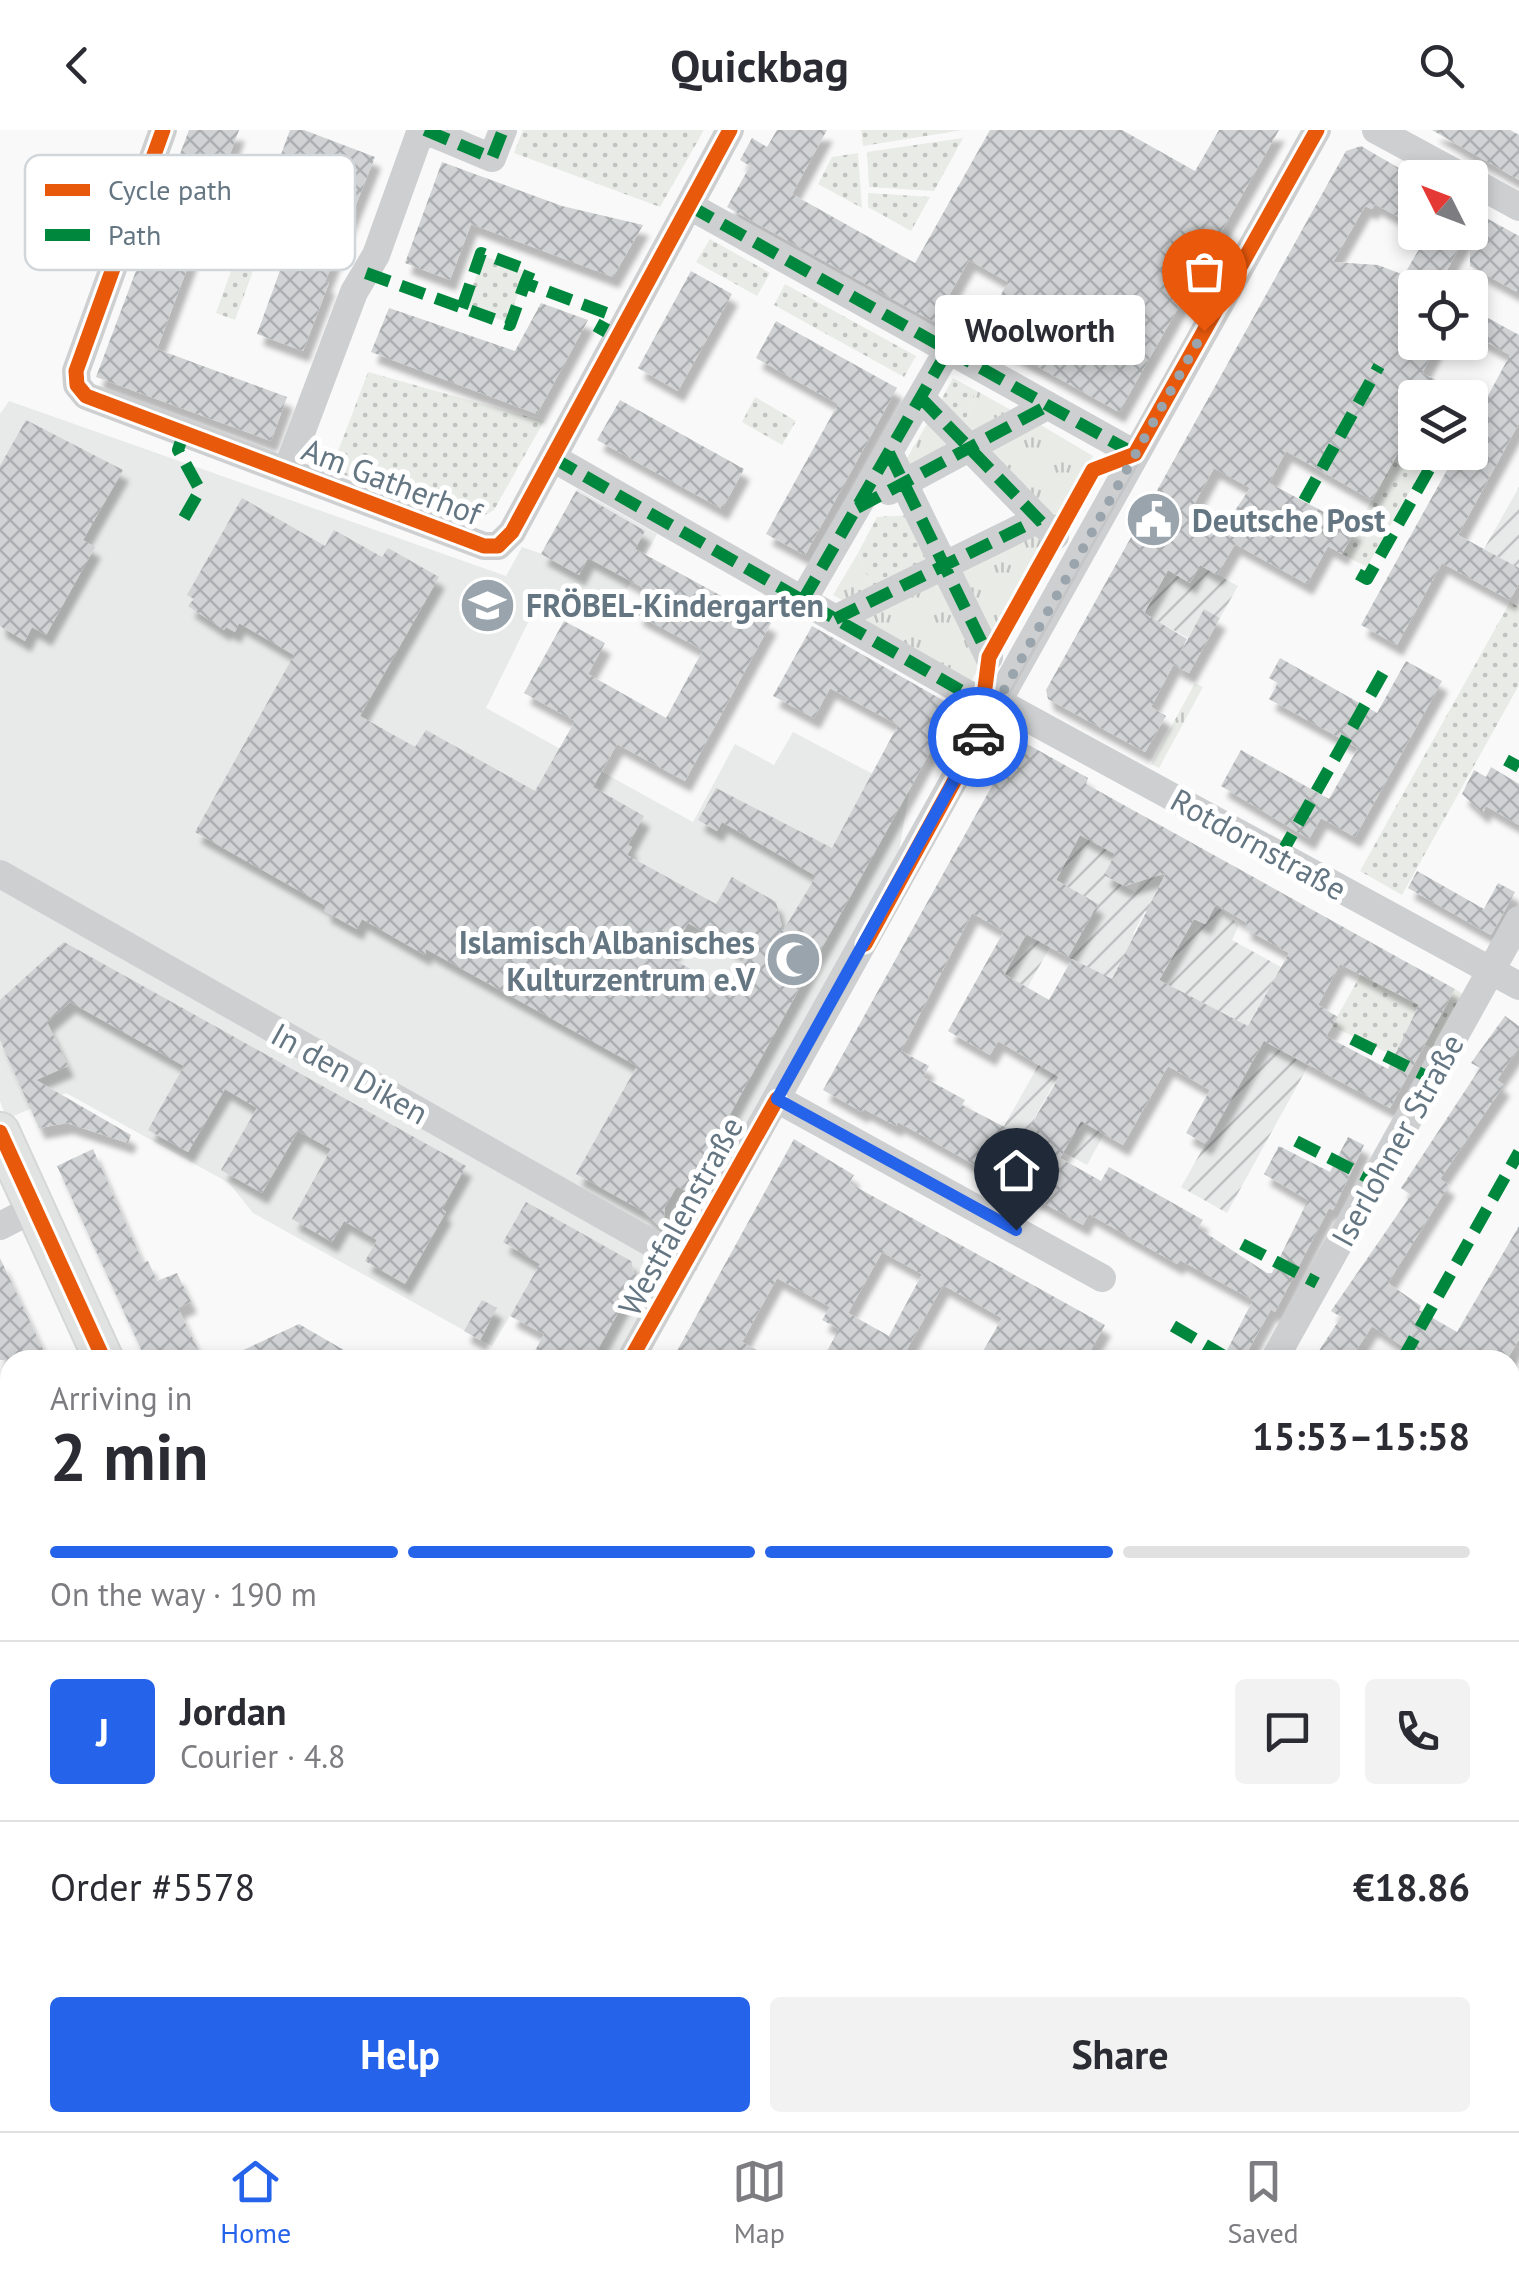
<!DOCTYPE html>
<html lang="en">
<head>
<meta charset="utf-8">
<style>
	:root { --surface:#fff; --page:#f2f2f3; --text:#2b2b33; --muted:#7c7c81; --line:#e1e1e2; --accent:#2563eb }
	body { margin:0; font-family:"PT Sans",sans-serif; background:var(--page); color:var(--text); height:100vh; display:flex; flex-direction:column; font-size:38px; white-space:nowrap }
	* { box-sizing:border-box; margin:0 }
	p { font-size:32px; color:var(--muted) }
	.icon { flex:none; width:55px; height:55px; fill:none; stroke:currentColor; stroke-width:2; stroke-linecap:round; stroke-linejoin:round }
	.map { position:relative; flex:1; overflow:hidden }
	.panel { position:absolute; left:0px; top:1220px; width:1520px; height:782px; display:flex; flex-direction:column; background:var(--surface); border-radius:30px 30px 0 0; box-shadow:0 5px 15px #0003 }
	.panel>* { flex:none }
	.needle { width:65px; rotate:312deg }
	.buttons { position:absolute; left:1398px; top:30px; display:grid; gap:20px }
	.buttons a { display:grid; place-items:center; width:90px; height:90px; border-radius:10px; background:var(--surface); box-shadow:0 5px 15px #0003; font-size:50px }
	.pin { position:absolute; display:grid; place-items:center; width:85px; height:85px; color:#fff; margin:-102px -42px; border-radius:50% 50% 50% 0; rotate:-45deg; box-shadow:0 0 10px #0007 }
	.pin .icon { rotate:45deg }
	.courier { position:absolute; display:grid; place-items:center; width:100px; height:100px; margin:-50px; border:8px solid #2563eb; border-radius:50%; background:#fff; color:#222; box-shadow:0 2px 12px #0007 }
	.bubble { position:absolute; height:70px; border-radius:10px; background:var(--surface); box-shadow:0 5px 15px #0003; font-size:32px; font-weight:800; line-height:70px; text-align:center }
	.summary em { font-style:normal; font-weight:800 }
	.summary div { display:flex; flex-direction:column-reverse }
	.summary { display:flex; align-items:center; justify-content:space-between; height:170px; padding:0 50px }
	h1 { font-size:65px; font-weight:800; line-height:75px }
	.bar { display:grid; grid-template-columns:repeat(4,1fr); gap:15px 10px; align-content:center; height:120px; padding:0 50px }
	.bar i { height:12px; border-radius:8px; background:var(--line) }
	.bar .on { background:var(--accent) }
	.bar p { grid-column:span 4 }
	.line { display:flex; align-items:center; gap:25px; padding:0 50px; border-top:2px solid var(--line) }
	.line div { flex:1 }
	.round { display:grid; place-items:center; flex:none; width:105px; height:105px; border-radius:10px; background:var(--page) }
	.button { display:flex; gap:20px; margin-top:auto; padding:20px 50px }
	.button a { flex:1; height:115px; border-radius:10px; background:var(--accent); color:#fff; font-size:40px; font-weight:800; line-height:115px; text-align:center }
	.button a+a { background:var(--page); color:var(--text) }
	header { display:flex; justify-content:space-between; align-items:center; height:130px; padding:0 50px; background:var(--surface); font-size:45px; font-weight:800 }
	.tab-bar { display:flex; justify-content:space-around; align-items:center; height:140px; border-top:2px solid var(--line); background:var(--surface); font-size:28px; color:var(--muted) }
	.tab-bar a { display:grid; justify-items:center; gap:5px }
	.tab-bar .on { color:var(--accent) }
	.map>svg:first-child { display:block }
</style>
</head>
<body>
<header><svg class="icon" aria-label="back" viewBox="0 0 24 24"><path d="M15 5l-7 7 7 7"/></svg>Quickbag<svg class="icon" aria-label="search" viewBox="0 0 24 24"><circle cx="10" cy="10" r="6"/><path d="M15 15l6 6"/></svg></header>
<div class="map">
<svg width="1519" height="2001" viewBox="0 0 1519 2001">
	<defs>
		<pattern id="industrial-furrows" width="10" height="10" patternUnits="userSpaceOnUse" patternTransform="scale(2.5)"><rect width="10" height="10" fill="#e8e9e9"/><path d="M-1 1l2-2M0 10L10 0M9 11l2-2" fill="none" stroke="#c0c1c2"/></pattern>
		<pattern id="grass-tufts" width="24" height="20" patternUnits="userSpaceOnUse" patternTransform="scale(2.5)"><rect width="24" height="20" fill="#e8ebe6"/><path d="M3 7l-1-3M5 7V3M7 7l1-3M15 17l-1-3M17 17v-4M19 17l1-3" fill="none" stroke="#c0c3c0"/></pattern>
		<pattern id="park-dots" width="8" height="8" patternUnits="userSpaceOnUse" patternTransform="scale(2.5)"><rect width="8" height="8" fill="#e8ebe6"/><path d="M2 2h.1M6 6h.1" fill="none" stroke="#c0c3c0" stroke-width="1.8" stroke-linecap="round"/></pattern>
		<pattern id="building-cross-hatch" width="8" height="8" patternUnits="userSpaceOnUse" patternTransform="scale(2.5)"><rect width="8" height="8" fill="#d0d2d3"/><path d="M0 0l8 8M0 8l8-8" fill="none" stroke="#acafb1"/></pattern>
		<filter id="shadow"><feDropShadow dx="6" dy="11" stdDeviation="2.5" flood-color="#0004"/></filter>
	</defs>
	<rect width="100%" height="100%" fill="#f9f9f9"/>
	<path fill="#e8e9e9" d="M9 271 506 446 522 417 542 424 577 359 657 404 609 492 545 458 486 578 693 692 735 614 774 635 793 602 909 663 898 727 621 1230H538L578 1154 540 1135 492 1216 253 1083 229 1053 66 963 7 989 0 971V284Z
		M1519 1754V2001H1392L1396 1993 1510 1992V1771Z
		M476 1993H818L805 2001H480Z"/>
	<path fill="url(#industrial-furrows)" d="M1519 357V438L1484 419Z
		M1200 435 1238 456 1220 488 1204 480 1188 508 1144 484 1168 440 1190 453Z
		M1063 695 1115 723 1106 741 1108 747 1135 762 1149 738 1166 751 1154 785 1145 781 1133 804 1136 806 1034 989 1044 1018 1003 998 1092 840 1068 827 1097 773 1080 764 1027 858 1005 845 1068 728Z
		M1216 775 1239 795 1232 810 1281 837 1248 896 1183 863 1087 1035 1063 1022 1194 789 1206 794Z
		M1264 911 1308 936 1227 1083 1181 1057Z"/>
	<path fill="url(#grass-tufts)" d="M975 260 1020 285 971 312 962 303Z
		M931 287 961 318 909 346 903 335Z
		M1034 291 1093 326 1055 397 979 320Z
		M1038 395 1050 407 990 518 952 437Z
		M858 423 875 465 853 476 833 465Z
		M941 442 984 527 969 556 844 489Z
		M1195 553 1203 557 1159 638 1151 634Z"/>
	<path fill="url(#park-dots)" d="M523 0H704L660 77 514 23Z
		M861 0H963L863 16Z
		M963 8 934 61 869 57 867 22Z
		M858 23 862 78 818 54 832 27Z
		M868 63 930 67 911 101 868 77Z
		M252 82 272 89 235 190 216 183Z
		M710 109 770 143 757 166 696 132Z
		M484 126 527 142 507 192 465 177Z
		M785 154 916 226 904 247 774 175Z
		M368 242 544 291 494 380 473 392 331 340Z
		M953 248 975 260 962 303 938 276Z
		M755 267 796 291 782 315 742 292Z
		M1415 292V322L1431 323 1367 437 1342 424Z
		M914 385 938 435 875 465 858 423 877 387Z
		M1510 472 1519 477V555L1402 765 1360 741Z
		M1361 844 1440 886 1455 859 1466 866 1436 920 1405 905 1394 926 1332 896Z"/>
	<path fill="url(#building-cross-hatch)" fill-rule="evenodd" filter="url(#shadow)" d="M189 0H239L157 219 287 267 271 311 96 247Z
		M290 0H304L375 27 325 152 329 153 303 221 257 204 311 55 275 41Z
		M777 0H827L792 64 915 133 990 0H1122L1195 41 1219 0H1279L1119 282 979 204 1008 152 969 130 934 192 727 77 750 36 740 30 752 8 767 17Z
		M1432 0H1510L1519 5V50Z
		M1361 16 1416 48 1415 96 1375 74 1372 79 1365 76 1333 132 1378 135 1404 145 1429 102H1468L1437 158H1415V212H1439L1422 243 1438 251 1429 267 1415 260V292L1372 370 1286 321 1269 353 1356 399 1342 424 1328 416 1307 454 1235 414 1217 445 1200 435 1190 453 1168 440 1144 483 1187 509 1151 577 1166 586 1145 622 1048 569 1046 560 1346 21ZM1214 338 1250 358 1226 394 1193 376Z
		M442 32 562 76 643 95 613 147 471 94 450 150 405 133Z
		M1470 79 1519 106V163L1470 136Z
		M691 141 732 164 678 261 638 238Z
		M541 173 588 190 537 284 371 222 389 178 515 221Z
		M1470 178 1519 205V293L1458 405 1519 438V453L1510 470 1442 433 1397 515 1361 495 1457 322H1470V299L1510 225 1470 203Z
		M776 191 897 258 805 425 766 404 838 274 756 228Z
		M620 270 744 339 722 379 597 310Z
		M26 290 123 340 83 410 95 417 46 505 32 497 25 511 0 496V336Z
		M576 361 645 401 635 419 771 493 685 651 617 614 593 657 644 686 628 715 632 717 627 725 716 774 732 747 776 772 783 801 816 746 722 692 717 701 698 690 716 658 832 718 898 595 830 558 814 588 773 566 812 496 955 577 687 1062 677 1056 665 1077 663 1100 643 1081 576 1044 637 936 426 819 425 825 362 789 357 799 324 781 326 776 195 702 294 525 239 493 235 502 226 497 224 500 188 476 194 469 187 465 242 368 325 416 334 400 382 427 388 418 439 447 360 586 415 617 426 600 535 661 575 591 524 563 564 491 605 513 588 544 666 588 703 520 636 484 649 461 588 428 579 445 541 424ZM688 793 746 826 726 859 669 827Z
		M1204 479 1220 488 1189 543 1174 535Z
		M1280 528 1377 583 1406 531 1442 551 1355 707 1321 688 1309 709 1221 656 1241 620 1329 669 1358 618 1269 569 1278 553 1269 548Z
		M1018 609 1088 648 1086 654 1455 859 1390 978 1264 911 1206 1014 1186 1003 1210 960 1168 936 1123 1015 1081 991 1060 1028 1101 1051 1109 1037 1203 1090 1198 1098 1267 1143H1272L1308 1070 1264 1044 1279 1016 1330 1042 1348 1007 1364 1015 1333 1080 1329 1078 1275 1182 1271 1179 1243 1230H1222L1253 1170 1180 1130 1177 1134 1089 1084 1083 1095 898 992 896 996 864 979 862 982 823 960ZM1080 705 1115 724 1104 745 1124 756 1166 743 1112 849 1072 829 1049 870 1004 844 1026 804 1068 827 1098 774 1056 750ZM1216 774 1247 793 1244 798 1289 823 1248 896 1159 850 1194 789 1205 794ZM972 783 1004 801 948 901 990 925 998 911 1059 947 1024 1007 962 975 965 970 923 947 929 936 901 921ZM1340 834 1419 875 1388 939 1326 906 1338 887 1318 875Z
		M1491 637 1519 654V695L1486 676 1483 683 1462 664 1474 640 1486 647Z
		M1417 741 1484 779 1498 753 1515 762 1491 805 1408 758Z
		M64 812 466 1036 442 1079 446 1082 405 1154 365 1131 377 1110 344 1091 332 1112 292 1089 331 1019 298 1001 262 1063 221 1040 257 978 225 959 188 1022 148 1000 184 936 70 872 47 892 68 936 36 950 131 1005 128 1013 67 993 39 998 0 910V870Z
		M1505 886 1519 896V917L1497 950 1504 955 1440 1049 1449 1055 1388 1153 1421 1176 1419 1180 1457 1202 1519 1096V1209L1507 1230H1423L1372 1196 1350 1230H1313L1341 1187 1331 1181 1411 1065 1401 1058 1480 938 1471 933Z
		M794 1009 854 1045 849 1053 1105 1195 1085 1230 1058 1219 1052 1230H978L1002 1188 943 1155 901 1230H844L827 1221 839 1199 822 1190 830 1177 777 1148 742 1212 776 1230H672ZM882 1122 922 1144 889 1206 848 1183Z
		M93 1019 143 1133 148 1131 157 1151 177 1143 191 1172 178 1178 203 1230H146L57 1036Z
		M526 1072 631 1131 636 1150 592 1230H530L544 1204 510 1186 540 1134 503 1112Z
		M0 1128 48 1230H0Z
		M482 1170 497 1178 480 1210 464 1201Z
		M299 1194 361 1230H222Z"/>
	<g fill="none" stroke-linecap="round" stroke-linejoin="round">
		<defs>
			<path id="secondary" d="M0 1002 104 1230
				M1510 1513 1519 1511
				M0 1842 10 1838
				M456 1992 460 2001"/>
		</defs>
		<use href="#secondary" stroke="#d5d6d7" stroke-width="42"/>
		<path stroke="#cecfd0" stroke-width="28" d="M163 0 76 241 77 255 86 266 484 416H498L512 402 730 0
			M425 0 492 28 503 0
			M1376 0 1465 48
			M1470 50 1519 77
			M690 76 1135 324
			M921 268 1055 406
			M889 323 989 527
			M553 328 983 573
			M287 340 354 162 376 125 421 0
			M889 361 1047 276
			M803 470 948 220
			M835 489 1039 389
			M998 572 1519 856
			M0 744 685 1132
			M777 969 1102 1148
			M0 1096 35 1078
			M630 1230 1317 0
			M1274 1230 1519 790
			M0 1405 10 1393
			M1510 1707 1519 1704
			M1282 2001 1287 1992"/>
		<use href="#secondary" stroke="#e1e2e2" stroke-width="38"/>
		<path stroke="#c3c5c6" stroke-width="2.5" d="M637 1230 1324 0
			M461 1992 465 2001"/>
		<path stroke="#c3c5c6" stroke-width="8" stroke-dasharray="15 8" stroke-linecap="butt" d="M1510 1367 1519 1355
			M1510 1394 1519 1382
			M878 2001 891 1992
			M909 2001 921 1992"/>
		<path stroke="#00873e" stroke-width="12" stroke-dasharray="25 12" stroke-linecap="butt" d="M425 0 492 28 503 0
			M690 76 1135 324
			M366 143 510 195 525 153 609 184 598 204
			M462 178 481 123 530 141 525 153
			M921 268 1046 397
			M1467 268 1470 261
			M889 323 989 527
			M553 328 983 573
			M857 378 1047 276
			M184 388 200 360 178 320 184 302
			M1286 403 1379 236
			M1358 444 1367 449 1439 322
			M803 470 948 220
			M835 489 1039 389
			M1506 630 1519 637
			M1280 726 1384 541
			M1352 909 1430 948
			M1296 1011 1375 1051
			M1242 1114 1317 1153
			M1173 1196 1231 1230
			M1402 1230 1519 1022"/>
		<defs>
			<path id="cycleway" d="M163 0 76 241 77 255 86 266 484 416H498L512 402 730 0
				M979 606 968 599 983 573 989 527 1093 340 1135 324 1317 0
				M865 814 985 595
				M0 1002 104 1230
				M630 1230 777 969"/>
		</defs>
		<use href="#cycleway" stroke="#fff" stroke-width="21"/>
		<use href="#cycleway" stroke="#e8590c" stroke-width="15"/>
	</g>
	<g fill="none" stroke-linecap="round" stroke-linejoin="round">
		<path stroke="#99a4ac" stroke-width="10" stroke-dasharray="0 18" d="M978 607 1204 201"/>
		<path stroke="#2563eb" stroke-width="12" d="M978 607 777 969 1016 1100"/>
	</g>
	<defs>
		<symbol id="civic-disc" viewBox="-11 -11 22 22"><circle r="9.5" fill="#99a4ac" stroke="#fff"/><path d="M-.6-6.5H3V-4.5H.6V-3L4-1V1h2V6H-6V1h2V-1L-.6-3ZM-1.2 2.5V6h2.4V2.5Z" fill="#fff"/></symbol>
		<symbol id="school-disc" viewBox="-11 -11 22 22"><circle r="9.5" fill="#99a4ac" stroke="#fff"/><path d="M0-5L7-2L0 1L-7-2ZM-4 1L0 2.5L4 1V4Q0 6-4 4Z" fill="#fff"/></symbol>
		<symbol id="mosque-disc" viewBox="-11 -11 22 22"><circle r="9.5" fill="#99a4ac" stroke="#fff"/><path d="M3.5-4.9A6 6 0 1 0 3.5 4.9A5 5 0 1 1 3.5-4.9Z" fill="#fff"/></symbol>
	</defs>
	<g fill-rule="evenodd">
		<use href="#civic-disc" x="1122" y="358" width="63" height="63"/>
		<use href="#school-disc" x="456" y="444" width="63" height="63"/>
		<use href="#mosque-disc" x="762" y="798" width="63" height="63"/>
	</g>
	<g text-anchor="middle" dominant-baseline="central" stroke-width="10" stroke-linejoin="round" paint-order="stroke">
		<g font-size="32" fill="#657683" stroke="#fff">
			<text transform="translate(392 351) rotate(21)">Am Gatherhof</text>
			<text transform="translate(1259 714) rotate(29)">Rotdornstraße</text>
			<text transform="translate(350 943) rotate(29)">In den Diken</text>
			<text transform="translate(1397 1010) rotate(-61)">Iserlohner Straße</text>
			<text transform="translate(680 1086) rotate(-61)">Westfalenstraße</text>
		</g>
		<g font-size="32" font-weight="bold" fill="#657683" stroke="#fff" text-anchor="start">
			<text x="1192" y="390">Deutsche Post</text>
			<text x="526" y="475">FRÖBEL-Kindergarten</text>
			<text x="755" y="812" text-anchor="end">Islamisch Albanisches<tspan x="755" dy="37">Kulturzentrum e.V</tspan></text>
		</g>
	</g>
	<rect x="25" y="25" width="330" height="115" rx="15" fill="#fff" stroke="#d1d6da" stroke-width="2.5"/>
	<rect x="45" y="54" width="45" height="12" fill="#e8590c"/>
	<rect x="45" y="99" width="45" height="12" fill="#00873e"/>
	<g font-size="28" fill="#657683">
		<text x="108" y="70">Cycle path</text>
		<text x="108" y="115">Path</text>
	</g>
</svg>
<div class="buttons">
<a><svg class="needle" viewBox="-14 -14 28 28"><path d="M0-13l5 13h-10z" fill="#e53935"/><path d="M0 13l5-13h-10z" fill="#7c7c81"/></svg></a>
<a><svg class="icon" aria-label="locate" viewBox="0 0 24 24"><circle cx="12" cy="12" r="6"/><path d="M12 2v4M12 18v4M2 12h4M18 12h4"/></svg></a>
<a><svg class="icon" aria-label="layers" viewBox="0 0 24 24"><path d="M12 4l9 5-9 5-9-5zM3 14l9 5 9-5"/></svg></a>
</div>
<div class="pin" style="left:1204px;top:201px;background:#ea580c"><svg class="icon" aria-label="bag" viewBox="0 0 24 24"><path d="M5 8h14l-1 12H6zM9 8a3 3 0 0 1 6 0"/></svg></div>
<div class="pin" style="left:1016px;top:1100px;background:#1f2937"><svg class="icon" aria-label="home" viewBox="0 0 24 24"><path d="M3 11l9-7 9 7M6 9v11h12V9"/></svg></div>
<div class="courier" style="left:978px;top:607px"><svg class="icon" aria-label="car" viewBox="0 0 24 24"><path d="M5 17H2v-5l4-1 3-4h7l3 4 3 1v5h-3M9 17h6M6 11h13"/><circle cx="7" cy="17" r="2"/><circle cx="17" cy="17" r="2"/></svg></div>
<div class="bubble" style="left:935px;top:165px;width:210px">Woolworth</div>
<section class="panel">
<div class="summary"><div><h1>2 min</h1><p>Arriving in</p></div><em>15:53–15:58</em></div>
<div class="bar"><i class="on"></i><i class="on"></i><i class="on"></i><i></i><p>On the way · 190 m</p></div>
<div class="line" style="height:180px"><b class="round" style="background:var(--accent);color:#fff">J</b><div><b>Jordan</b><p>Courier · 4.8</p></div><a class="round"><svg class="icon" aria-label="chat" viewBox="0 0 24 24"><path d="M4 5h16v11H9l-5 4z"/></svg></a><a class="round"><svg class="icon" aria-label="phone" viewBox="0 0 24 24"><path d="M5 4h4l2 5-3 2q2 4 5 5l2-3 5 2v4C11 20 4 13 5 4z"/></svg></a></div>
<div class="line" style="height:130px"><div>Order #5578</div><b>€18.86</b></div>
<div class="button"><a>Help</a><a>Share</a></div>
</section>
</div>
<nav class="tab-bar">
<a class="on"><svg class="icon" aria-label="home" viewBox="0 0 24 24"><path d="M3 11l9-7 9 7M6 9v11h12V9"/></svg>Home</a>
<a><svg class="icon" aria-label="map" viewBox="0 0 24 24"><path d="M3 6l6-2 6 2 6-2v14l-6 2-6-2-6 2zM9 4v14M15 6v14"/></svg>Map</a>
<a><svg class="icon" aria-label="saved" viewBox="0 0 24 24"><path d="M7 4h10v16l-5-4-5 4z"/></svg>Saved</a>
</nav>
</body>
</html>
